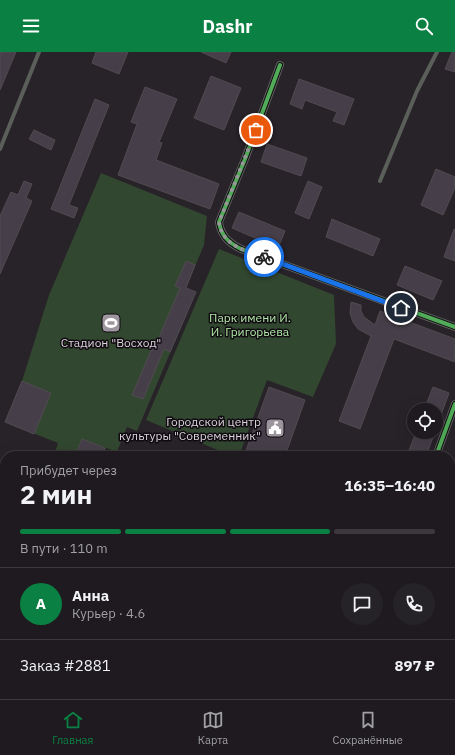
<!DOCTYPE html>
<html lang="ru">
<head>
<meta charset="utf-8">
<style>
	:root { --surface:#1e1a1f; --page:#262328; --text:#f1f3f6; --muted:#a1a1a4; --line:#3c383d; --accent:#0b8043 }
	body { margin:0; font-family:"IBM Plex Sans",sans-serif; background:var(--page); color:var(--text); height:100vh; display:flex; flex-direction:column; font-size:15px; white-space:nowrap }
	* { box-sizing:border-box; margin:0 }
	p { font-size:13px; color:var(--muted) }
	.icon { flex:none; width:22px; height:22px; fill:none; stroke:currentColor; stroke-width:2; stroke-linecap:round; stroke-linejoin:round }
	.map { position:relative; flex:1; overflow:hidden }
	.drawer { position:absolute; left:0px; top:399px; width:455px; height:248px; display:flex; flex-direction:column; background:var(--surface); border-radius:16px 16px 0 0; box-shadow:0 4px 16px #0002,0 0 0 1px var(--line) }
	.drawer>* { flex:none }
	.buttons { position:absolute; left:407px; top:351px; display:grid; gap:8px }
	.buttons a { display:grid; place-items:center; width:36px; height:36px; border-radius:50%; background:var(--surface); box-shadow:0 4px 16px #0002,0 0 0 1px var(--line); font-size:20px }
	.pin { position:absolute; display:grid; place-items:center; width:34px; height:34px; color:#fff; margin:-17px; border:2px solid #fff; border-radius:50%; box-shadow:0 1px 4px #0007 }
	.courier { position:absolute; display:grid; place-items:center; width:40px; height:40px; margin:-20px; border:3px solid #1a73e8; border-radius:50%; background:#fff; color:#222; box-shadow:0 1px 5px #0007 }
	.head em { font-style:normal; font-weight:700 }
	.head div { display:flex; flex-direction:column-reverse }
	.head { display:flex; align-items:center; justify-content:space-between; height:68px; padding:0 20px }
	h1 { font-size:26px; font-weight:700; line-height:30px }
	.bar { display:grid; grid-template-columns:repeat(4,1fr); gap:6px 4px; align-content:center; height:48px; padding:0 20px }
	.bar i { height:5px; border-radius:3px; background:var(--line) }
	.bar .current { background:var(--accent) }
	.bar p { grid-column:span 4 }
	.line { display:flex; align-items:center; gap:10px; padding:0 20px; border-top:1px solid var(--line) }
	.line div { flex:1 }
	.round { display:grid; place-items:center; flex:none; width:42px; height:42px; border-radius:21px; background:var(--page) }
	header { display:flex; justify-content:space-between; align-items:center; height:52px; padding:0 20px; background:var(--accent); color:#fff; font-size:18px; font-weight:700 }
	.menu { display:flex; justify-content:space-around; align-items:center; height:56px; border-top:1px solid var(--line); background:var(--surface); font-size:11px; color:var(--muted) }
	.menu a { display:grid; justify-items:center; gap:2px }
	.menu .current { color:var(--accent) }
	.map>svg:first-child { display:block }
</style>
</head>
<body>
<header><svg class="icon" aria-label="menu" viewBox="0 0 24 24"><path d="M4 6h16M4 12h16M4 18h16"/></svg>Dashr<svg class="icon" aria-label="search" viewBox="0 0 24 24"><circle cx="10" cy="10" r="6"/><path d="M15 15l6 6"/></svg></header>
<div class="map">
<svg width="455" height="647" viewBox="0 0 455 647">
	<rect width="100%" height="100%" fill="#282229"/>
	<path fill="#32472f" d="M101 121 207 164 204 193 186 236 196 240 137 379 127 375 117 400 106 396 102 404H54L58 391 5 370 22 329 49 243Z
		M219 197 334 243 336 292 313 345 267 328 239 404H232L146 368Z"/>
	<path fill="#463e48" stroke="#514b51" d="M0 0H16L0 38Z
		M96 0H128L119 22 92 11Z
		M201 0H231L226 11Z
		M452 0H455V20L445 17Z
		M211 24 241 36 224 78 194 66Z
		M299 27 354 47 344 73 333 69 337 60 305 48 302 57 290 52Z
		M145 35 177 47 159 90 162 91 156 108 219 132 210 157 118 123 137 72 131 70Z
		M95 47 109 53 69 153 78 156 74 166 51 157Z
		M34 78 55 88 51 98 29 87Z
		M267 92 307 106 301 124 261 110Z
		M436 117 455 125V136L443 163 421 153Z
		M24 129 32 132 26 146 32 149 0 222V164L11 140 18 143Z
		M308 129 322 135 309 167 295 161Z
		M239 160 285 179 278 196 232 176Z
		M332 167 380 187 373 204 326 185Z
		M454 177 455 178V209L444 205Z
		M186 209 195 213 186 236 196 240 170 300 164 297 143 347 132 343 153 294 155 295 180 236 175 234Z
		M405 214 442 229 433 248 397 233Z
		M351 250 361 253V259L364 265 375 273 380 259 455 287V310L394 287 360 377 339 369 371 284 358 277 353 270 350 261Z
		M22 329 51 341 34 382 5 370Z
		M269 335 305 348 285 404H244Z
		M433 335 449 341 437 374 436 358H424Z
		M416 380H435L426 404H407Z
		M82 387 105 396 102 404H75Z"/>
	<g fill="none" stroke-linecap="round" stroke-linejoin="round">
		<path stroke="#5b5f5a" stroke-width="4" d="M0 97 39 0
			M380 129 417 39 437 0
			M0 429 5 433
			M108 642 121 647
			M342 642 355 647
			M390 642 404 647
			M27 647 28 642
			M135 647 137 642
			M223 647 224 642
			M375 647 377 642
			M439 647 440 642"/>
		<path stroke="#5b5f5a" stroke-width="8" d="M280 13 245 107 219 170C221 184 229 191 241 197L455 275
			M436 404 455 352"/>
		<path stroke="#5e625d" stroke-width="11" d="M450 616 455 617
			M180 647 181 642"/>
		<defs>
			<path id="cycleway" d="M280 13 245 107 219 170C221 184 229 191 241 197L455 275
				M436 404 455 352"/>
		</defs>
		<use href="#cycleway" stroke="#100b11" stroke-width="6"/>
		<use href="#cycleway" stroke="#51ab58" stroke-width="4"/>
	</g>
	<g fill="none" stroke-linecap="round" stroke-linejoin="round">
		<path stroke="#9c959d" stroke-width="4" stroke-dasharray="0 7.2" d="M256 78 219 170C222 194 245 198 264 205"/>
		<path stroke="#1a73e8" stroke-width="5" d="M264 205 401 256"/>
	</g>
	<defs>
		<symbol id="stadium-square" viewBox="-11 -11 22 22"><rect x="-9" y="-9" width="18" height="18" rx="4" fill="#9c959d" stroke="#100b11"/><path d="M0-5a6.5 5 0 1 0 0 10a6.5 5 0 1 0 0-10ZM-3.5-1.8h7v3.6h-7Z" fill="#fff"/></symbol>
		<symbol id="civic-square" viewBox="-11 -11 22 22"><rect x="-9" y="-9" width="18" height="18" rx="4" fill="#9c959d" stroke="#100b11"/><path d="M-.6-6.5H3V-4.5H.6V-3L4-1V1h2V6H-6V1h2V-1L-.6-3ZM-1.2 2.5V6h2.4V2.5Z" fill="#fff"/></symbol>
	</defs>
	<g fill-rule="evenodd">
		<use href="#stadium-square" x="100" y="260" width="22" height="22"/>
		<use href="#civic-square" x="264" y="365" width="22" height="22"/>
	</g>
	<g text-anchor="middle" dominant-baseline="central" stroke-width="3" stroke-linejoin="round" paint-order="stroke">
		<g font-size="12" fill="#b1e9a7" stroke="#100b11">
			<text x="250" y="265">Парк имени И.<tspan x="250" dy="14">И. Григорьева</tspan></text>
		</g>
		<g font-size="12" fill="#dbd3dc" stroke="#100b11">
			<text x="111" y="290">Стадион "Восход"</text>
			<text x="261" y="369" text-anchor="end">Городской центр<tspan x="261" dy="14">культуры "Современник"</tspan></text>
		</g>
	</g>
</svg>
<div class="buttons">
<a><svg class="icon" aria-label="locate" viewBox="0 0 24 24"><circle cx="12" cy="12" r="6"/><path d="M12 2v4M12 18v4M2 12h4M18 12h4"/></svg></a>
</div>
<div class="pin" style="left:256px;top:78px;background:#ea580c"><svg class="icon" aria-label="bag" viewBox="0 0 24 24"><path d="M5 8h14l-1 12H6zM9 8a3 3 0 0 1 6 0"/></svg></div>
<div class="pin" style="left:401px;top:256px;background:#1f2937"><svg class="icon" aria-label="home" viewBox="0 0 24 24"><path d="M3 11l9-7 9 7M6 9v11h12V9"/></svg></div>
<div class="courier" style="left:264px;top:205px"><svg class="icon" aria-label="bike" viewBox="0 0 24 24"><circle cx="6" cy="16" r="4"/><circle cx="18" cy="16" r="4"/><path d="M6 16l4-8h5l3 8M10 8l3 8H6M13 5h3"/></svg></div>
<section class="drawer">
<div class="head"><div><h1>2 мин</h1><p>Прибудет через</p></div><em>16:35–16:40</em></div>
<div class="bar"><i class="current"></i><i class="current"></i><i class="current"></i><i></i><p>В пути · 110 m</p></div>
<div class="line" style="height:72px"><b class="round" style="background:var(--accent);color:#fff">А</b><div><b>Анна</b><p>Курьер · 4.6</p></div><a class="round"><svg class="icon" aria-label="chat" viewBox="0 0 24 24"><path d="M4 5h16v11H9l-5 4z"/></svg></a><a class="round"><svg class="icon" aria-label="phone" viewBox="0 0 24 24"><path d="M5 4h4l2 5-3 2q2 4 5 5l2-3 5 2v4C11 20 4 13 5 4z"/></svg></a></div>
<div class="line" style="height:52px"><div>Заказ #2881</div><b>897 ₽</b></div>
</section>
</div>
<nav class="menu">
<a class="current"><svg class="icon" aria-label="home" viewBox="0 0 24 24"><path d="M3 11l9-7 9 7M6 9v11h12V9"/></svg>Главная</a>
<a><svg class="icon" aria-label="map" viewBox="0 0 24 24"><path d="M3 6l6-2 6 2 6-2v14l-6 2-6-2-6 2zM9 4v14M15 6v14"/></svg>Карта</a>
<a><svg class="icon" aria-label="saved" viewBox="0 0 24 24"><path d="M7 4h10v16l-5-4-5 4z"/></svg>Сохранённые</a>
</nav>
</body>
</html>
